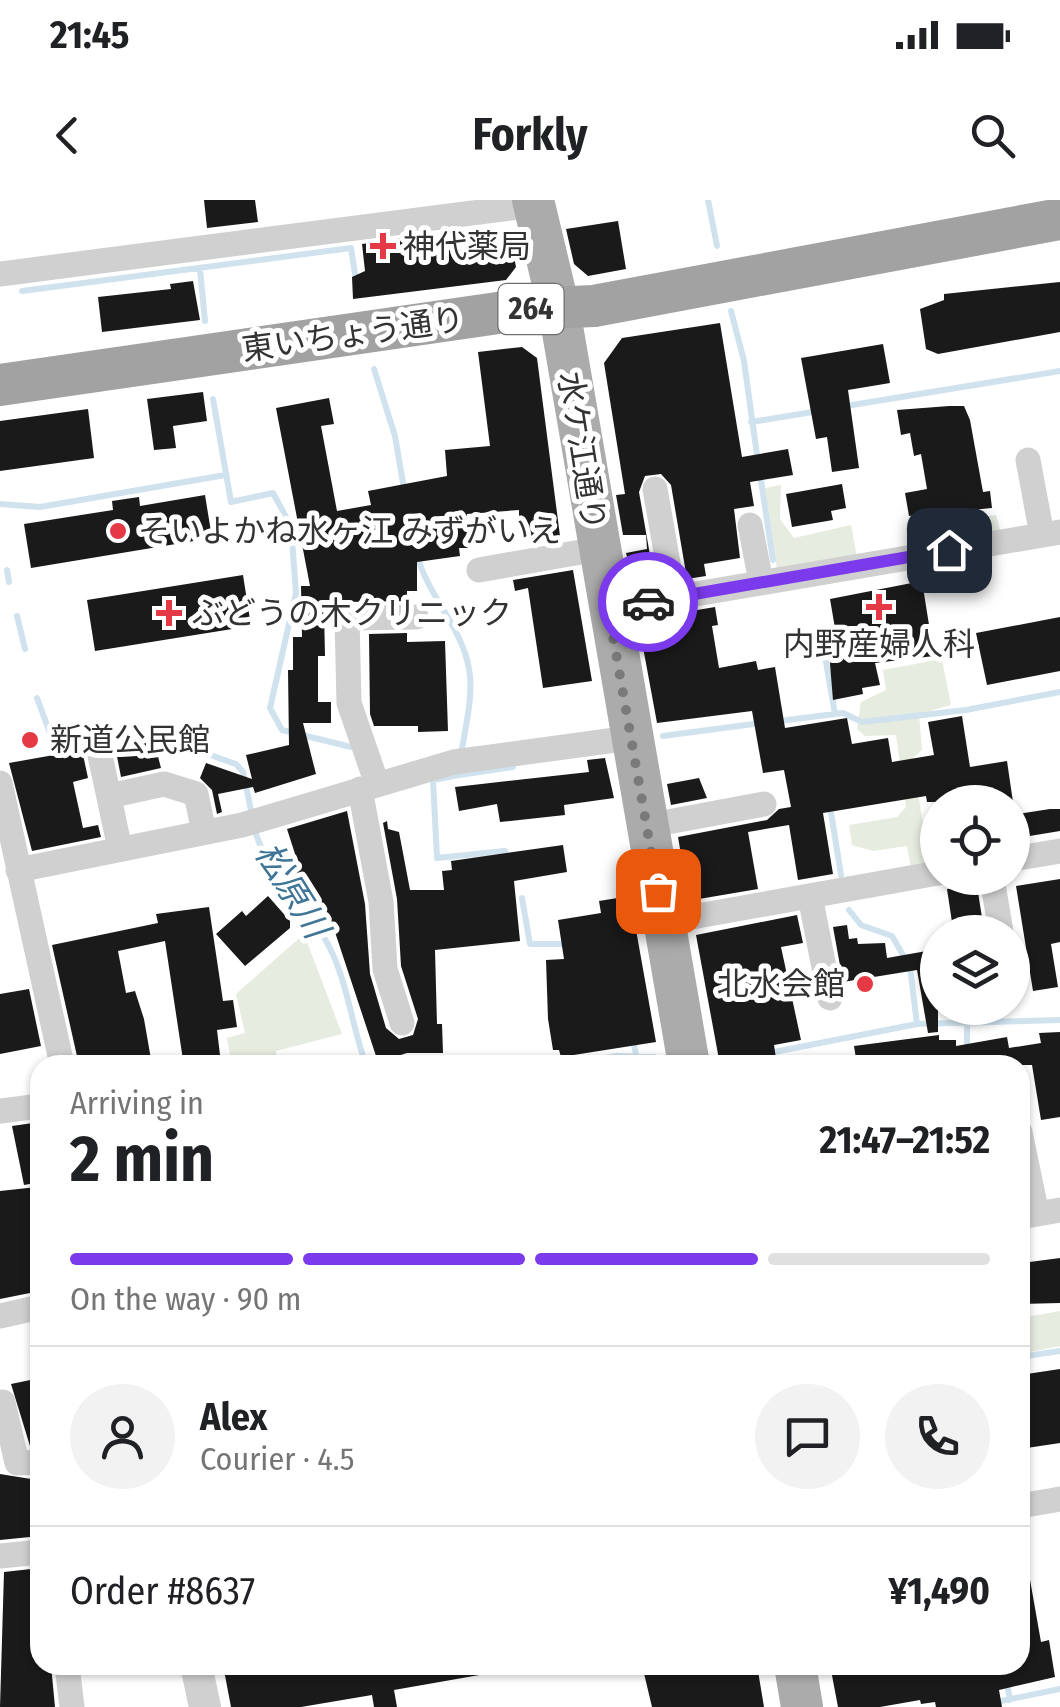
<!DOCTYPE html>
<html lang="en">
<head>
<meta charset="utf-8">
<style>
	:root { --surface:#fff; --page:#f2f2f2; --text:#202124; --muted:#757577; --line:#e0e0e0; --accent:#7c3aed }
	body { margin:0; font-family:"Fira Sans Condensed","Noto Sans JP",sans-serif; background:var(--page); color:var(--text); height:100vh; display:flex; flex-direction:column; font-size:38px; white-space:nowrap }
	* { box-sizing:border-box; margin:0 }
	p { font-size:32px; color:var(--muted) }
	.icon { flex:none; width:55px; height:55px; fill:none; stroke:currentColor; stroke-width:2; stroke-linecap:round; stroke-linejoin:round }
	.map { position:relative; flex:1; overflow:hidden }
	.sheet { position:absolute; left:30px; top:855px; width:1000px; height:620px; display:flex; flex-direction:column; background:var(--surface); border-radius:30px; box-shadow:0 2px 8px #0004 }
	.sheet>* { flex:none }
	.fabs { position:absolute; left:920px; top:585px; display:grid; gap:20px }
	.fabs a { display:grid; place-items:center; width:110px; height:110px; border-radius:50%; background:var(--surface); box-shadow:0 2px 8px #0004; font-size:50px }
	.pin { position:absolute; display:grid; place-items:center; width:85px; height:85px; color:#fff; margin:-42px; border-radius:20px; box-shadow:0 5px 15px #0006 }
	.courier { position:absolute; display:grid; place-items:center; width:100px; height:100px; margin:-50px; border:8px solid #7c3aed; border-radius:50%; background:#fff; color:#222; box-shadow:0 2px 12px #0007 }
	.headline em { font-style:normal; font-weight:700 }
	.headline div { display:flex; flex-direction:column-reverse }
	.headline { display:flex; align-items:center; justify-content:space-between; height:170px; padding:0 40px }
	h1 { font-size:65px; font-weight:700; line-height:75px }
	.bar { display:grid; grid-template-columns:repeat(4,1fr); gap:15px 10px; align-content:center; height:120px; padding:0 40px }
	.bar i { height:12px; border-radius:8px; background:var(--line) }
	.bar .active { background:var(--accent) }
	.bar p { grid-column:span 4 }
	.line { display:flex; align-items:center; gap:25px; padding:0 40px; border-top:2px solid var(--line) }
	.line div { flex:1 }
	.round { display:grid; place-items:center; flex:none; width:105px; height:105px; border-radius:52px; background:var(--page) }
	.status { display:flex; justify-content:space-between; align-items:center; height:70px; padding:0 50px; background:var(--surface); direction:ltr }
	.status svg { height:28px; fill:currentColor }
	header { display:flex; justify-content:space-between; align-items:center; height:130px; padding:0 40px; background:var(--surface); font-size:45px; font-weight:700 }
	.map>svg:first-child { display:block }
</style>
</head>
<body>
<div class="status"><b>21:45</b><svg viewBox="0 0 49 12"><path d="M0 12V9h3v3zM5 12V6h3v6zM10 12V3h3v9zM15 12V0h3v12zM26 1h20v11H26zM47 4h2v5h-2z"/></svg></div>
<header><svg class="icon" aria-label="back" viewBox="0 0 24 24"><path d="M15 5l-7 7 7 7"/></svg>Forkly<svg class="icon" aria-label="search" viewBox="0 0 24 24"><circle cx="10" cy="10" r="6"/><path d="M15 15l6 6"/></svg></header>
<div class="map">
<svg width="1060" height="1507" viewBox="0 0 1060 1507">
	<rect width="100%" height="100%" fill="#fff"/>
	<path fill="#e6ecdf" d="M781 285 780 319 794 338 851 325 857 357 777 370 765 288Z
		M996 315 1001 332 909 348 906 328Z
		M942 459 951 505 919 514 922 550 913 558 929 665 911 668 907 646 873 651 852 645 849 625 897 617 906 607 896 535 865 536 857 529 861 502 886 490 883 470Z
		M304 734 342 834 276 851 277 865H232L227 838 245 833 236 794Z
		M1060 1111V1146L1020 1154V1118Z"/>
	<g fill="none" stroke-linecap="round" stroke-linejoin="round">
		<path stroke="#cfe2ee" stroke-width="6" d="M708 0 717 46
			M200 69 205 121
			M22 91 351 48 356 80
			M731 111 744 161 758 262
			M374 169 395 236 404 289
			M213 199 231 302 273 293 291 326 296 393 270 508 282 530 351 547
			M846 206 1060 171
			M751 222 819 211
			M760 274 773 360
			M0 304 40 307 225 275
			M417 355C428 396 462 427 469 469 474 494 465 529 461 555
			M7 370 9 382
			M17 416 25 449
			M822 439 835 514
			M37 498 53 541C81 548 110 533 138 535 171 537 205 554 236 564L243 572 252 615
			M779 521 843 513 862 522 966 510 1060 492
			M663 536 761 523
			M460 567 459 575 513 567
			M459 575 433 580 437 658 505 651 507 661
			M830 606 841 675
			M254 627C266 674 302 699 325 739 347 776 351 824 366 865
			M522 698 530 744H567
			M849 710 861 725 892 736 910 767 917 824
			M967 824V865
			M633 839 636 855
			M769 853 917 824 1060 820
			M414 865H468
			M563 865 617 856 654 857
			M1020 1157 1060 1151
			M1004 1465 1010 1500
			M996 1502 1060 1489"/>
	</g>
	<path fill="#1a1a1a" d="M204 0H255L258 22 207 28Z
		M618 21 626 69 588 76 574 64 566 29Z
		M419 36 422 55 511 39 516 67 506 80 353 99 352 77 365 71 362 44Z
		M193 81 200 120 102 132 98 97 171 89 170 84Z
		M1060 82V132L938 154 926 149 920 109 944 100V94Z
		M720 123 742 257 788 249 793 275 750 282 754 306 734 309 740 358 704 364 706 376 687 379 671 285 661 274 645 276 639 292 655 384 635 388 626 353 647 349 646 335H623L616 295 625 294 604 163 622 138Z
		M883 144 890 183 848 190 859 268 832 272 827 237 816 239 801 158Z
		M522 147 537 158 560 336H519V310L467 314 468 348H459L460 356 417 362V391H407V401L347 402 324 410 325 456H318V502H331V523H303L316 574 255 593 253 587 218 594 222 612 217 614 212 590 200 578 206 563 252 579 246 555 289 545 288 470H293V437H302L301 386H310L276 208 329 198 334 224 321 226 337 311 371 305 368 291 447 276 445 250 490 246 478 152Z
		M203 192 207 221 173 226 176 248 154 250 147 199Z
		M949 206H964L970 220 983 292 990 291 992 308 909 316 905 293 927 289 921 254 914 256 910 233 901 235 897 210Z
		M88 209 94 258 0 271V221Z
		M842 284 846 308 831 311 833 320 792 327 786 294Z
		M205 295 212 338 31 368 24 324 113 310 112 301 139 297 140 306Z
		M573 370 592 481 543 488 528 388 515 391 513 380Z
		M243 375 251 426 95 451 87 400Z
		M922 381 934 456 875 463 880 485 862 488 863 494 833 500 829 452 830 441 837 440 830 399Z
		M715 407 718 425 712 426 719 468 756 461 758 470 775 467 785 528 847 518 852 544 888 538 892 562 934 555 928 522 962 516 970 567 1007 561 1013 602H927L926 596 823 613 833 674 798 680 789 625 748 632 758 689 693 700 688 696 678 637 767 620 779 609 791 607 784 570 763 573 752 511 657 523 638 420Z
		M1060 417V471L987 485 976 433Z
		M407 433V442L445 441 448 531 418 532V526H374L370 514 369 434Z
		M151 542 155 545 161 568 121 577 115 546Z
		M82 550 88 578 73 582 83 628 98 625 101 637 32 651 9 563Z
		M605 558 614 598 564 605 565 615 500 622 497 604 459 611 455 587 589 572 587 560Z
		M699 578 707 598 671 605 667 584Z
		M1050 609H1060V631L1012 639V615Z
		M347 611 365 704 370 774 386 828 399 839 413 835 418 819 401 766 397 699 383 623 387 621 388 629 399 632 410 690H444L442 671 452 670 451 661 563 645 567 672 514 681 520 741 435 750 437 824H442L443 853H407L378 862 329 714 317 718 306 679 291 682 286 659 296 657 287 629Z
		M1060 679V742L1051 744 1058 787 1033 791 1016 686Z
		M969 686 970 693 978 692 983 724 953 729 947 689Z
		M268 696 290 721V728L245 766 216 734 242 711 246 716Z
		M630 696 656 842 561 857 559 850H553L548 819 546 760 564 759 558 720 601 713 599 701Z
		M209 707 223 801 233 800 237 827 217 830 220 855 183 860 165 741 118 751 126 793 135 791 144 819 152 865H79L52 745 158 723 156 714Z
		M797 715 803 743 781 747 801 840 774 845 777 865H720L696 735Z
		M847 725 849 739 857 738 858 744 885 743 887 758 938 749V832L928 833 917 770 843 782 833 727Z
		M29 789 41 846 0 854V794Z
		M1060 832V917L1041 920 1032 865H857L854 846 939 835V840H956V846L1007 837 1009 848 1041 843 1039 833Z
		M40 922V982L24 985 12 926Z
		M37 987 40 1091 0 1099V991Z
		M1060 1058V1103L1020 1104 1022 1063Z
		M1060 1169V1243L1020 1249V1175Z
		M40 1178V1246H30L11 1184Z
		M0 1274 31 1279 30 1337 0 1340Z
		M40 1368V1465H51L55 1507H0L4 1372Z
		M1020 1374H1029L1041 1442 1049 1440 1055 1477 999 1490 1002 1507H936L935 1502 921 1504 920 1500 880 1507H838L830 1465H1020Z
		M223 1465H484L485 1474 394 1490 397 1507H374L372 1495 301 1507H231Z
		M642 1465H757L764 1507H652Z"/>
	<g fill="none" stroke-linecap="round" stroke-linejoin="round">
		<path stroke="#d0d0d0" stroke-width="25" d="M0 74 534 5
			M1028 260 1042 335
			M655 289 674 397
			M750 325 761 382
			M479 370 598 349
			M608 409 1060 332
			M98 546 120 649
			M0 583 62 865
			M377 584 349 503 347 418 416 417
			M360 589 381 702 385 769 402 823
			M109 596 164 584 196 594 204 632
			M646 626 764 604
			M1012 659 1060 651
			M18 670 242 625 454 562 630 538
			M992 678 1001 732
			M810 696 830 798
			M664 722 938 673
			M0 911 40 906
			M1020 932 1037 1014
			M1020 1017 1060 1010
			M0 1116 40 1107
			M3 1202 17 1263 40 1262
			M1020 1306 1060 1299
			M0 1356 40 1352
			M67 1465 72 1507"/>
		<path stroke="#d0d0d0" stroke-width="32" d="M196 1465 205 1507"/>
		<path stroke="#ababab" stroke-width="42" d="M533 0 559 109 689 865
			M795 1465 802 1507"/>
		<path stroke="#a2a2a2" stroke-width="42" d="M0 185 526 109 594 106 1060 19"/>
	</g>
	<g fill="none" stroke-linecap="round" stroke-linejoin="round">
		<path stroke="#7a7a7a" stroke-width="10" stroke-dasharray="0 18" d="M648 402 608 408 658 691"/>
		<path stroke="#7c3aed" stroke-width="12" d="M648 402 949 350"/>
	</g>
	<g fill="#e63946" stroke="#fff" stroke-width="4">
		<path d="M378 31h10v10h10v10h-10v10h-10v-10h-10v-10h10z"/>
		<circle cx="118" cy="331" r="10"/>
		<path d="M874 392h10v10h10v10h-10v10h-10v-10h-10v-10h10z"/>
		<path d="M164 398h10v10h10v10h-10v10h-10v-10h-10v-10h10z"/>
		<circle cx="30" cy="540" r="10"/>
		<circle cx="865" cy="784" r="10"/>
	</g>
	<g text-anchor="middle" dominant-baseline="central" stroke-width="10" stroke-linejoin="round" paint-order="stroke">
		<rect fill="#fff" stroke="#707070" stroke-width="2.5" x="498.5" y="84" width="65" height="50" rx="8"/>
		<g font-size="30" font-weight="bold" fill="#333">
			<text x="531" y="109">264</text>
		</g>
		<g font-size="32" fill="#333" stroke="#fff" text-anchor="start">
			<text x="403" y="46">神代薬局</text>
			<text x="138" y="331">そいよかね水ヶ江 みずがいえ</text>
			<text x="192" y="413">ぶどうの木クリニック</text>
			<text x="879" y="444" text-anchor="middle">内野産婦人科</text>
			<text x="50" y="540">新道公民館</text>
			<text x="845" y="784" text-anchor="end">北水会館</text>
		</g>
		<g font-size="32" fill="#333" stroke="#fff">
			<text transform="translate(353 134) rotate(-8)">東いちょう通り</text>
			<text transform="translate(582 251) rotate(81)">水ケ江通り</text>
		</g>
		<g font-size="35" font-style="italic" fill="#3f7597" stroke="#fff">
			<text transform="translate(292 690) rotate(58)">松原川</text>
		</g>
	</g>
</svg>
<div class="fabs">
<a><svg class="icon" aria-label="locate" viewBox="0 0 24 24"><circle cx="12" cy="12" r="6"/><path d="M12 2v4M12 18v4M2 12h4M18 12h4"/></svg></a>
<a><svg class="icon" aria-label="layers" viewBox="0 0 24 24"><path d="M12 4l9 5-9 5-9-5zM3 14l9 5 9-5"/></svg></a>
</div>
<div class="pin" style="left:658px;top:691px;background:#ea580c"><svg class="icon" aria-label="bag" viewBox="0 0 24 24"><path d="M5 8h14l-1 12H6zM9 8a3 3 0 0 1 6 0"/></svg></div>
<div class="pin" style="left:949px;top:350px;background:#1f2937"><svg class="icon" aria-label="home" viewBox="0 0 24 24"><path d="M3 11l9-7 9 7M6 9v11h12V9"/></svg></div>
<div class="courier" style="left:648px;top:402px"><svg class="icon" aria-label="car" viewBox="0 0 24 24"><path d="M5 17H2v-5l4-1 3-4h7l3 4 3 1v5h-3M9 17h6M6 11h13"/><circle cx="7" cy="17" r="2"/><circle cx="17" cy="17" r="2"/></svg></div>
<section class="sheet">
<div class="headline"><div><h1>2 min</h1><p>Arriving in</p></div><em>21:47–21:52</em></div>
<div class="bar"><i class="active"></i><i class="active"></i><i class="active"></i><i></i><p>On the way · 90 m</p></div>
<div class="line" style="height:180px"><a class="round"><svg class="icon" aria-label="person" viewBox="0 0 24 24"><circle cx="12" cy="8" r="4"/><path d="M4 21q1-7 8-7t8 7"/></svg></a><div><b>Alex</b><p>Courier · 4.5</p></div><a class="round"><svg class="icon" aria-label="chat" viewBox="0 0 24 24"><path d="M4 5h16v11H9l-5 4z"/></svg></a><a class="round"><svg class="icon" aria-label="phone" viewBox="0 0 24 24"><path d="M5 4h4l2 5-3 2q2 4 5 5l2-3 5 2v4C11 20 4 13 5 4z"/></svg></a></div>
<div class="line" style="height:130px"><div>Order #8637</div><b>¥1,490</b></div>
</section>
</div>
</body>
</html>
